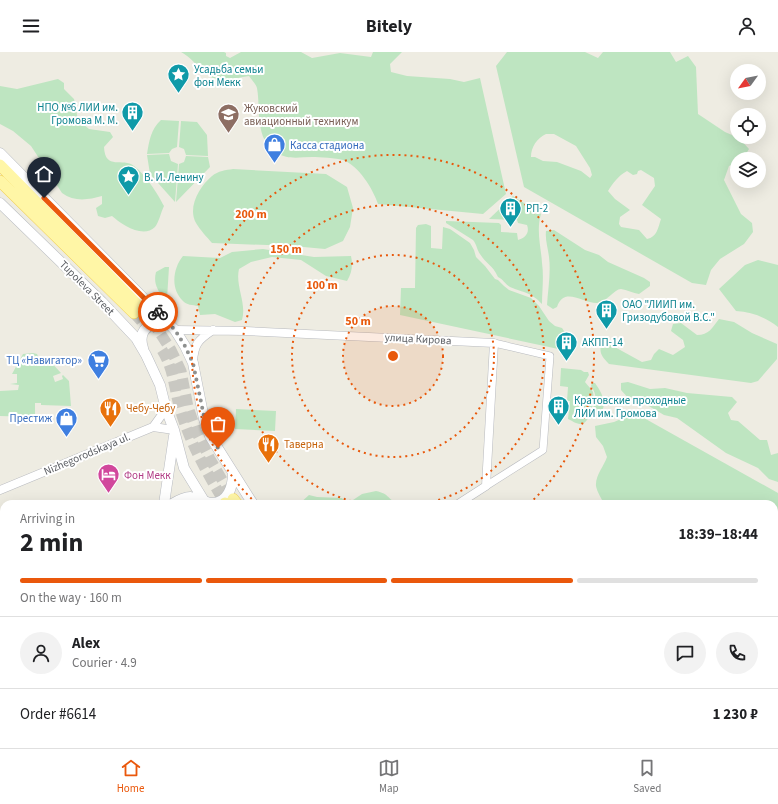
<!DOCTYPE html>
<html lang="en">
<head>
<meta charset="utf-8">
<style>
	:root { --surface:#fff; --page:#f2f2f2; --text:#202124; --muted:#757577; --line:#e0e0e0; --accent:#ea580c }
	body { margin:0; font-family:"Source Sans 3",sans-serif; background:var(--page); color:var(--text); height:100vh; display:flex; flex-direction:column; font-size:15px; white-space:nowrap }
	* { box-sizing:border-box; margin:0 }
	p { font-size:13px; color:var(--muted) }
	.icon { flex:none; width:22px; height:22px; fill:none; stroke:currentColor; stroke-width:2; stroke-linecap:round; stroke-linejoin:round }
	.map { position:relative; flex:1; overflow:hidden }
	.side { position:absolute; left:0px; top:448px; width:778px; height:248px; display:flex; flex-direction:column; background:var(--surface); border-radius:12px 12px 0 0; box-shadow:0 4px 16px #0002 }
	.side>* { flex:none }
	.needle { width:26px; rotate:237deg }
	.fabs { position:absolute; left:730px; top:12px; display:grid; gap:8px }
	.fabs a { display:grid; place-items:center; width:36px; height:36px; border-radius:50%; background:var(--surface); box-shadow:0 4px 16px #0002; font-size:20px }
	.pin { position:absolute; display:grid; place-items:center; width:34px; height:34px; color:#fff; margin:-41px -17px; border-radius:50% 50% 50% 0; rotate:-45deg; box-shadow:0 0 4px #0007 }
	.pin .icon { rotate:45deg }
	.courier { position:absolute; display:grid; place-items:center; width:40px; height:40px; margin:-20px; border:3px solid #ea580c; border-radius:50%; background:#fff; color:#222; box-shadow:0 1px 5px #0007 }
	.head em { font-style:normal; font-weight:700 }
	.head div { display:flex; flex-direction:column-reverse }
	.head { display:flex; align-items:center; justify-content:space-between; height:68px; padding:0 20px }
	h1 { font-size:26px; font-weight:700; line-height:30px }
	.bar { display:grid; grid-template-columns:repeat(4,1fr); gap:6px 4px; align-content:center; height:48px; padding:0 20px }
	.bar i { height:5px; border-radius:3px; background:var(--line) }
	.bar .selected { background:var(--accent) }
	.bar p { grid-column:span 4 }
	.line { display:flex; align-items:center; gap:10px; padding:0 20px; border-top:1px solid var(--line) }
	.line div { flex:1 }
	.round { display:grid; place-items:center; flex:none; width:42px; height:42px; border-radius:21px; background:var(--page) }
	header { display:flex; justify-content:space-between; align-items:center; height:52px; padding:0 20px; background:var(--surface); font-size:18px; font-weight:700 }
	.dock { display:flex; justify-content:space-around; align-items:center; height:56px; border-top:1px solid var(--line); background:var(--surface); font-size:11px; color:var(--muted) }
	.dock a { display:grid; justify-items:center; gap:2px }
	.dock .selected { color:var(--accent) }
	.map>svg:first-child { display:block }
</style>
</head>
<body>
<header><svg class="icon" aria-label="menu" viewBox="0 0 24 24"><path d="M4 6h16M4 12h16M4 18h16"/></svg>Bitely<svg class="icon" aria-label="person" viewBox="0 0 24 24"><circle cx="12" cy="8" r="4"/><path d="M4 21q1-7 8-7t8 7"/></svg></header>
<div class="map">
<svg width="778" height="696" viewBox="0 0 778 696">
	<rect width="100%" height="100%" fill="#eeece2"/>
	<path fill="#bee5c1" fill-rule="evenodd" d="M181 0H224L226 1V4L230 6 241 0H301L312 6 340 1 371 5 373 0H402L390 12 391 20 407 24 450 27 464 30 480 26 506 142 483 162 378 152C373 137 359 114 343 108 336 106 320 105 312 105 300 105 288 108 277 101 254 87 261 58 257 36 256 32 251 27 249 24 241 25 227 29 220 28 204 26 195 7 181 0Z
		M507 0H585L598 6 603 0H670L676 10 688 4 696 15 698 62 725 80 739 86 749 97 743 107H737V111L729 114 724 128 741 162 752 171 753 180 744 192 720 207 711 218 706 233 692 231 524 135 496 14ZM546 82H554L576 94 590 116 592 123 590 126 581 119 557 110 543 109 535 105H531C531 95 537 86 546 82ZM641 118 654 126 655 134 642 153 661 167C658 176 657 185 647 187L639 178 621 175 619 172 620 165 630 158 615 147 608 139C613 131 618 124 627 119L633 123 637 122 638 119Z
		M58 27 64 31V37L74 47 78 68 89 77 110 80 113 85 104 95C105 119 123 105 134 114 145 122 158 142 164 154 161 160 159 170 155 175 143 187 121 172 112 164L105 166 98 164 96 156 102 152V144C88 148 74 150 62 141L31 94 13 79 0 72V34L17 37Z
		M161 68 179 69 177 95 172 97 169 101 147 102C149 89 151 77 161 68Z
		M181 69 197 70 207 83 208 104 186 103 184 97 179 95Z
		M169 102 171 109 178 112 175 150 150 122 147 103Z
		M186 104 208 105 210 115 176 150 179 112 184 110Z
		M233 117 326 122 347 135 353 156 350 175 343 189 325 197 293 194 212 191C207 185 200 178 196 171 187 155 200 134 212 124 218 119 226 118 233 117Z
		M513 144 541 162C536 179 541 194 542 211 544 225 542 239 542 252 531 240 524 241 510 235 505 232 503 227 498 225 492 212 486 212 480 202 477 198 477 193 473 188L446 171V169L499 171 501 173V180L517 181 518 188C525 186 530 181 527 173L518 171 517 168 489 167Z
		M426 172 431 174V196L442 197 443 175 450 177 470 191 474 198 476 205 485 214 495 227 498 228 504 234 509 238 531 246 539 254 549 269 555 274 562 276 566 282 567 289 563 298 400 263 401 236H415L416 176 418 173Z
		M554 178 585 198 599 203 608 210 644 226 650 230V234L639 242C633 241 627 238 621 237 614 237 606 251 597 251 582 251 564 234 557 255L553 257 547 253C548 237 551 221 549 205 548 196 545 188 546 179Z
		M263 197 314 205 351 204C353 213 352 221 347 229L326 224 301 208 272 205 251 210 239 217C235 234 247 251 242 268L235 270 215 262 200 263 198 254C193 253 186 253 183 249 170 237 173 216 183 204L220 206 232 200Z
		M758 208 778 213V275C765 265 752 260 736 259L719 237 745 213Z
		M165 215H169L167 247H163C158 237 153 232 156 220Z
		M719 267 734 270 752 281 777 292V307L758 329 751 331 609 312C600 303 599 300 602 288L642 310 651 308 654 302 659 297 673 303 685 295 683 288 671 279 673 272 681 271 697 283C709 283 712 276 719 267Z
		M33 301 37 302 40 309H42L43 311 46 310V308L48 307 61 321 53 324 55 330 63 327 62 324 63 323 69 329 71 354 41 353V351H35V365L0 364V339L18 338 19 333 10 332 17 331V322H12L23 302Z
		M561 316 581 318 584 320H588L589 323 585 330C587 333 591 336 593 340 595 348 590 373 580 372 576 372 571 368 568 367L570 349H567L568 335 560 334Z
		M628 330 650 337 665 336 687 341 732 345 737 350 728 361 731 368 738 369 760 388H767L771 403 778 401V430L769 427 758 416 726 401 677 366 664 363 637 347 630 348 621 338V331Z
		M592 331H595C605 345 610 359 591 367 591 354 601 348 591 334Z
		M236 357 276 359 275 379 235 377Z
		M635 361 778 441V696H635L638 692H774V452H604C602 447 597 440 596 434 595 424 604 414 607 405L603 394 596 385 595 374 614 370Z
		M376 439C390 442 387 447 398 452H299L309 443 317 445 342 446 347 452 362 442Z
		M4 614V656H0V616L2 617Z
		M111 692H395L399 696H109Z"/>
	<g fill="none" stroke-linecap="round" stroke-linejoin="round">
		<path stroke="#c9c8c2" stroke-width="11" stroke-dasharray="11 5.5" stroke-linecap="butt" d="M141 256 158 278 171 298 181 319 188 355 197 381 210 407 233 447
			M134 261 151 280
			M162 298C174 317 174 337 180 357 190 391 207 421 225 451"/>
		<defs>
			<path id="minor" d="M486 434 543 398 550 304 494 291
				M0 558 4 561"/>
			<path id="tertiary" d="M175 278 246 279 494 291 486 434 458 452
				M193 310C194 292 198 288 213 278
				M153 375 166 357
				M0 438 153 375 174 378"/>
			<path id="secondary" d="M0 101 175 278 185 294 193 311 204 367 210 384 253 452
				M0 151 102 250 136 286 146 303 160 333 166 357 174 378 184 416 206 452
				M143 296C137 278 151 267 168 271
				M164 452 174 384
				M172 452C177 449 184 445 190 445 197 446 204 450 211 451 228 452 233 434 233 421
				M419 692 423 696
				M457 692 459 696
				M95 696 97 692"/>
			<path id="primary" d="M0 113 141 256
				M0 129 134 261
				M233 447 237 452
				M225 451V452
				M429 692 433 696
				M445 692 448 696"/>
		</defs>
		<use href="#minor" stroke="#b8babf" stroke-width="8"/>
		<use href="#tertiary" stroke="#b8babf" stroke-width="9"/>
		<use href="#secondary" stroke="#b8bbc1" stroke-width="11"/>
		<use href="#primary" stroke="#f1d057" stroke-width="12"/>
		<use href="#minor" stroke="#fff" stroke-width="7"/>
		<use href="#tertiary" stroke="#fff" stroke-width="8"/>
		<use href="#secondary" stroke="#fff" stroke-width="10"/>
		<use href="#primary" stroke="#fff6a6" stroke-width="11"/>
	</g>
	<g fill="none" stroke-linecap="round" stroke-linejoin="round">
		<path stroke="#8e908f" stroke-width="4" stroke-dasharray="0 7.2" d="M158 260 175 278 185 294 193 311 206 374 218 396"/>
		<path stroke="#ea580c" stroke-width="5" d="M44 146 158 260"/>
	</g>
	<circle cx="393" cy="304" r="50" fill="#e8590c" fill-opacity=".12"/>
	<g fill="none" stroke="#e8590c" stroke-width="2" stroke-dasharray="2 4">
		<circle cx="393" cy="304" r="50"/>
		<circle cx="393" cy="304" r="101"/>
		<path d="M363 452A151 151 0 1 1 423 452"/>
		<path d="M256 451A201 201 0 1 1 530 451"/>
	</g>
	<defs>
		<symbol id="sight-pin" viewBox="-11 -11 22 30"><path d="M0 17L-7.5 6A9.5 9.5 0 1 1 7.5 6Z" fill="#0f9aa8" stroke="#fff"/><path d="M0-6L1.8-2.2L6-1.7L2.9 1.2L3.7 5.4L0 3.3L-3.7 5.4L-2.9 1.2L-6-1.7L-1.8-2.2Z" fill="#fff"/></symbol>
		<symbol id="building-pin" viewBox="-11 -11 22 30"><path d="M0 17L-7.5 6A9.5 9.5 0 1 1 7.5 6Z" fill="#0f9aa8" stroke="#fff"/><path d="M-4-6H4V6H1V3H-1V6H-4ZM-2.5-4.3h1.7v1.8h-1.7ZM.8-4.3h1.7v1.8H.8ZM-2.5-1h1.7V.8h-1.7ZM.8-1h1.7V.8H.8Z" fill="#fff"/></symbol>
		<symbol id="university-pin" viewBox="-11 -11 22 30"><path d="M0 17L-7.5 6A9.5 9.5 0 1 1 7.5 6Z" fill="#8d6e63" stroke="#fff"/><path d="M0-5L7-2L0 1L-7-2ZM-4 1L0 2.5L4 1V4Q0 6-4 4Z" fill="#fff"/></symbol>
		<symbol id="shop-pin" viewBox="-11 -11 22 30"><path d="M0 17L-7.5 6A9.5 9.5 0 1 1 7.5 6Z" fill="#3f7fe0" stroke="#fff"/><path d="M-5-2.5h2.3a2.7 3.5 0 0 1 5.4 0H5L5.5 6h-11ZM-1.5-2.5h3a1.5 2.3 0 0 0-3 0Z" fill="#fff"/></symbol>
		<symbol id="supermarket-pin" viewBox="-11 -11 22 30"><path d="M0 17L-7.5 6A9.5 9.5 0 1 1 7.5 6Z" fill="#3f7fe0" stroke="#fff"/><path d="M-6-5.5h2.5l.6 2H6L4.5 2H-2.5L-4.4-4H-6ZM-1.5 3.2a1.3 1.3 0 1 0 .1 0ZM3 3.2a1.3 1.3 0 1 0 .1 0Z" fill="#fff"/></symbol>
		<symbol id="restaurant-pin" viewBox="-11 -11 22 30"><path d="M0 17L-7.5 6A9.5 9.5 0 1 1 7.5 6Z" fill="#e8710a" stroke="#fff"/><path d="M-5-6h1v4h1v-4h1v4h1v-4h1v5L-1.5 .5V6h-2V.5L-5-1ZM5-6V6H3V1.5H1.5Q1.5-4 5-6Z" fill="#fff"/></symbol>
		<symbol id="hotel-pin" viewBox="-11 -11 22 30"><path d="M0 17L-7.5 6A9.5 9.5 0 1 1 7.5 6Z" fill="#d1479c" stroke="#fff"/><path d="M-6-4.5h1.5V1H6V5H4.5V3h-9V5H-6ZM-4 0a1.8 1.8 0 1 1 3.6 0ZM.5 0V-2.5h3Q6-2.5 6 0Z" fill="#fff"/></symbol>
	</defs>
	<g fill-rule="evenodd">
		<use href="#sight-pin" x="166" y="10" width="25" height="34"/>
		<use href="#building-pin" x="120" y="48" width="25" height="34"/>
		<use href="#university-pin" x="216" y="50" width="25" height="34"/>
		<use href="#shop-pin" x="262" y="80" width="25" height="34"/>
		<use href="#sight-pin" x="116" y="112" width="25" height="34"/>
		<use href="#building-pin" x="498" y="144" width="25" height="34"/>
		<use href="#building-pin" x="594" y="246" width="25" height="34"/>
		<use href="#building-pin" x="554" y="278" width="25" height="34"/>
		<use href="#supermarket-pin" x="86" y="296" width="25" height="34"/>
		<use href="#building-pin" x="546" y="342" width="25" height="34"/>
		<use href="#restaurant-pin" x="98" y="344" width="25" height="34"/>
		<use href="#shop-pin" x="54" y="354" width="25" height="34"/>
		<use href="#restaurant-pin" x="256" y="380" width="25" height="34"/>
		<use href="#hotel-pin" x="96" y="410" width="25" height="34"/>
	</g>
	<g text-anchor="middle" dominant-baseline="central" stroke-width="4" stroke-linejoin="round" paint-order="stroke">
		<g font-size="11" fill="#0d838f" stroke="#fff" text-anchor="start">
			<text x="194" y="17">Усадьба семьи<tspan x="194" dy="13">фон Мекк</tspan></text>
			<text x="118" y="55" text-anchor="end">НПО №6 ЛИИ им.<tspan x="118" dy="13">Громова М. М.</tspan></text>
			<text x="144" y="125">В. И. Ленину</text>
			<text x="526" y="156">РП-2</text>
			<text x="622" y="252">ОАО "ЛИИП им.<tspan x="622" dy="13">Гризодубовой В.С."</tspan></text>
			<text x="582" y="290">АКПП-14</text>
			<text x="574" y="348">Кратовские проходные<tspan x="574" dy="13">ЛИИ им. Громова</tspan></text>
		</g>
		<g font-size="11" fill="#785e54" stroke="#fff" text-anchor="start">
			<text x="244" y="56">Жуковский<tspan x="244" dy="13">авиационный техникум</tspan></text>
		</g>
		<g font-size="11" fill="#366cbe" stroke="#fff" text-anchor="end">
			<text x="290" y="93" text-anchor="start">Касса стадиона</text>
			<text x="82" y="308">ТЦ «Навигатор»</text>
			<text x="52" y="366">Престиж</text>
		</g>
		<g font-size="11" fill="#5b5e63" stroke="#fff">
			<text transform="translate(87 236) rotate(45)">Tupoleva Street</text>
			<text transform="translate(418 287) rotate(3)">улица Кирова</text>
			<text transform="translate(87 402) rotate(-23)">Nizhegorodskaya ul.</text>
		</g>
		<g font-size="11" fill="#c56008" stroke="#fff" text-anchor="start">
			<text x="126" y="356">Чебу-Чебу</text>
			<text x="284" y="392">Таверна</text>
		</g>
		<g font-size="11" fill="#b23c85" stroke="#fff" text-anchor="start">
			<text x="124" y="423">Фон Мекк</text>
		</g>
	</g>
	<circle cx="393" cy="304" r="6" fill="#e8590c" stroke="#fff" stroke-width="2"/>
	<g font-size="12" text-anchor="middle" font-weight="bold" fill="#e8590c" stroke="#fff" stroke-width="4" stroke-linejoin="round" paint-order="stroke">
		<text x="251" y="166">200 m</text>
		<text x="286" y="201">150 m</text>
		<text x="322" y="237">100 m</text>
		<text x="358" y="273">50 m</text>
	</g>
</svg>
<div class="fabs">
<a><svg class="needle" viewBox="-14 -14 28 28"><path d="M0-13l5 13h-10z" fill="#e53935"/><path d="M0 13l5-13h-10z" fill="#757577"/></svg></a>
<a><svg class="icon" aria-label="locate" viewBox="0 0 24 24"><circle cx="12" cy="12" r="6"/><path d="M12 2v4M12 18v4M2 12h4M18 12h4"/></svg></a>
<a><svg class="icon" aria-label="layers" viewBox="0 0 24 24"><path d="M12 4l9 5-9 5-9-5zM3 14l9 5 9-5"/></svg></a>
</div>
<div class="pin" style="left:218px;top:396px;background:#ea580c"><svg class="icon" aria-label="bag" viewBox="0 0 24 24"><path d="M5 8h14l-1 12H6zM9 8a3 3 0 0 1 6 0"/></svg></div>
<div class="pin" style="left:44px;top:146px;background:#1f2937"><svg class="icon" aria-label="home" viewBox="0 0 24 24"><path d="M3 11l9-7 9 7M6 9v11h12V9"/></svg></div>
<div class="courier" style="left:158px;top:260px"><svg class="icon" aria-label="bike" viewBox="0 0 24 24"><circle cx="6" cy="16" r="4"/><circle cx="18" cy="16" r="4"/><path d="M6 16l4-8h5l3 8M10 8l3 8H6M13 5h3"/></svg></div>
<section class="side">
<div class="head"><div><h1>2 min</h1><p>Arriving in</p></div><em>18:39–18:44</em></div>
<div class="bar"><i class="selected"></i><i class="selected"></i><i class="selected"></i><i></i><p>On the way · 160 m</p></div>
<div class="line" style="height:72px"><a class="round"><svg class="icon" aria-label="person" viewBox="0 0 24 24"><circle cx="12" cy="8" r="4"/><path d="M4 21q1-7 8-7t8 7"/></svg></a><div><b>Alex</b><p>Courier · 4.9</p></div><a class="round"><svg class="icon" aria-label="chat" viewBox="0 0 24 24"><path d="M4 5h16v11H9l-5 4z"/></svg></a><a class="round"><svg class="icon" aria-label="phone" viewBox="0 0 24 24"><path d="M5 4h4l2 5-3 2q2 4 5 5l2-3 5 2v4C11 20 4 13 5 4z"/></svg></a></div>
<div class="line" style="height:52px"><div>Order #6614</div><b>1 230 ₽</b></div>
</section>
</div>
<nav class="dock">
<a class="selected"><svg class="icon" aria-label="home" viewBox="0 0 24 24"><path d="M3 11l9-7 9 7M6 9v11h12V9"/></svg>Home</a>
<a><svg class="icon" aria-label="map" viewBox="0 0 24 24"><path d="M3 6l6-2 6 2 6-2v14l-6 2-6-2-6 2zM9 4v14M15 6v14"/></svg>Map</a>
<a><svg class="icon" aria-label="saved" viewBox="0 0 24 24"><path d="M7 4h10v16l-5-4-5 4z"/></svg>Saved</a>
</nav>
</body>
</html>
